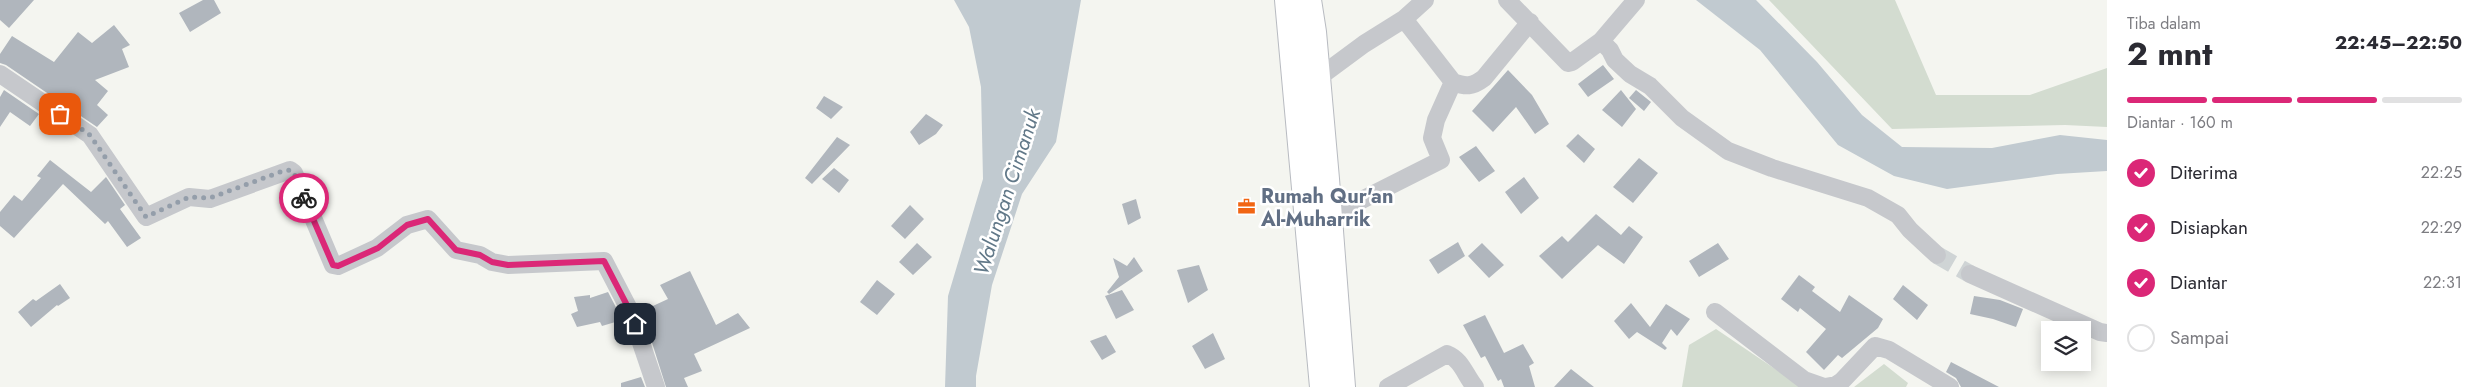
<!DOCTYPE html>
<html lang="id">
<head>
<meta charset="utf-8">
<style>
	:root { --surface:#fff; --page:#f2f2f3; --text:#2b2b33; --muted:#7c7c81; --line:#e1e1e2; --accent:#db2777 }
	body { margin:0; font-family:Jost,sans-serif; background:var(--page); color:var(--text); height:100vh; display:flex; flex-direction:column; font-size:19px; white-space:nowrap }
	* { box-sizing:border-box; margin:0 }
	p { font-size:16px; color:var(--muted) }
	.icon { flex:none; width:28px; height:28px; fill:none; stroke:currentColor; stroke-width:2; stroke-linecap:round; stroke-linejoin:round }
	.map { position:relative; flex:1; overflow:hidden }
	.drawer { display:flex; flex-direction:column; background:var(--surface); width:375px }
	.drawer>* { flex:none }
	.tools { position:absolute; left:2041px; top:321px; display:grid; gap:10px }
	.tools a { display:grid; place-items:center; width:50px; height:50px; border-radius:0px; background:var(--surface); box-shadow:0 2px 12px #0003; font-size:25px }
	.pin { position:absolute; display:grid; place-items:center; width:42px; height:42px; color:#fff; margin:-21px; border-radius:10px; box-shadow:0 2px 8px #0006 }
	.courier { position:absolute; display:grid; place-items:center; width:50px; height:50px; margin:-25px; border:4px solid #db2777; border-radius:50%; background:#fff; color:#222; box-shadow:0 1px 6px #0007 }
	.headline em { font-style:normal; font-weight:700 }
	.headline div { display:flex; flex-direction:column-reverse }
	.headline { display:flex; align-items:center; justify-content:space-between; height:85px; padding:0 20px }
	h1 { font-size:32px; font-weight:700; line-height:38px }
	.bar { display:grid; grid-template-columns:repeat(4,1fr); gap:8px 5px; align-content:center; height:60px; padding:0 20px }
	.bar i { height:6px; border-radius:4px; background:var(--line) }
	.bar .active { background:var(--accent) }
	.bar p { grid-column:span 4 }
	ol { padding:0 20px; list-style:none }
	li { display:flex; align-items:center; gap:15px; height:55px }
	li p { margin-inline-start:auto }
	li .icon { padding:5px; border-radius:50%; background:var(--accent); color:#fff; stroke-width:4 }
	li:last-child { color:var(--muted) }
	li i { width:28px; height:28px; border:2px solid var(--line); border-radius:50% }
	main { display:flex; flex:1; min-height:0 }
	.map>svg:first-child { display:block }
</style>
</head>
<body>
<main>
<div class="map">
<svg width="2107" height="387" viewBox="0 0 2107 387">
	<rect width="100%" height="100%" fill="#f4f5f0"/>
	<path fill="#d3dcd0" d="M1769 0H1895L1936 95H2030L2107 68V127L2065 125 1892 129Z
		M1716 329 1802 387H1682L1689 345Z
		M1884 364 1908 383 1906 387H1854Z"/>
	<path fill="#c1cad0" d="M954 0H1081L1056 142 1022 194 992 285 976 376V387H945L948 296 983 179 981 87 969 27Z
		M1696 0H1756L1817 62 1862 115 1902 147 1992 148 2060 135 2107 140V171L2057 174 1947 189 1894 176 1838 145 1760 50Z"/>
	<path fill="#b0b6bd" d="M0 0H34L9 28 0 20Z
		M203 0H214L221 13 190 32 179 13Z
		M114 25 130 45 122 49 129 67 95 80 108 91 97 105 108 115 97 127 6 65 0 63V54L12 36 54 62 78 32 92 43Z
		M1603 65 1614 79 1588 97 1578 84Z
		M1508 70 1532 95 1549 124 1535 134 1516 107 1493 132 1472 111Z
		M4 90 39 114 30 126 10 112 0 127V97Z
		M1621 90 1636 109 1622 127 1602 110Z
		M1636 90 1651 102 1644 111 1629 98Z
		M824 96 843 107 831 119 816 108Z
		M926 114 943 125 936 134 919 145 910 132Z
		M1578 134 1595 149 1584 163 1566 146Z
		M837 137 850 145 812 184 805 178Z
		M1476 146 1495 171 1479 182 1459 157Z
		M1639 158 1658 173 1633 203 1613 187Z
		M50 160 91 192 106 177 125 205 120 209 141 238 127 247 108 221 105 224 63 184 14 238 0 226V212L14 195 22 201 41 178 37 176Z
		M834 168 849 180 839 193 822 179Z
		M1524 177 1539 198 1521 214 1505 192Z
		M1136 199 1141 218 1128 225 1122 204Z
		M910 205 924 219 905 239 891 226Z
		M1596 214 1621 235 1629 226 1643 237 1624 264 1598 245 1562 279 1539 256 1562 236 1568 242Z
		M1458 242 1465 256 1438 274 1429 260Z
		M917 243 932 257 913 275 899 262Z
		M1482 243 1504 265 1489 278 1468 256Z
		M1718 243 1729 259 1699 277 1689 261Z
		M1134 257 1143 271 1109 294 1107 292 1119 277 1113 258 1127 266Z
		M1199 265 1208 290 1188 303 1177 270Z
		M690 271 716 325 738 313 750 328 694 354 702 371 684 378 688 387H666L642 311 668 299 660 285Z
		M1799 275 1815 287 1812 291 1840 312 1849 295 1883 319 1878 328 1842 358 1838 355 1824 370 1806 352 1826 329 1800 308 1798 312 1781 299Z
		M877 280 895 294 877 315 860 302Z
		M60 284 70 298 58 306 57 305 31 327 18 312 33 299 36 301Z
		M1903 285 1928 305 1917 320 1893 299Z
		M1122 290 1134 310 1116 319 1105 296Z
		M608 292 621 317 626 331 622 320 602 326 600 322 577 327 571 314 578 311 574 297 590 295V298Z
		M1974 296 2000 300 2023 309 2016 327 1993 319 1970 314Z
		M1631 303 1650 327 1666 304 1690 319 1677 336 1671 329 1662 343 1667 348 1665 350 1637 332 1629 339 1614 321Z
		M1485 315 1504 353 1523 344 1534 363 1529 366 1535 387H1504L1501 379 1498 381 1485 356 1481 358 1463 325Z
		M1213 333 1225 359 1205 369 1192 346Z
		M1106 335 1116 352 1102 360 1090 341Z
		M1951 362 1999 387H1961L1956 378 1946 372Z
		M1571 369 1594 387H1554Z
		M641 377 645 387H621V383Z"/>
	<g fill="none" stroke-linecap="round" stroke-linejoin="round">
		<path stroke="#cfd4d5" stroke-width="18" stroke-dasharray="18 9" stroke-linecap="butt" d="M1937 255 1970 274"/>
		<defs>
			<path id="secondary" d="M1287 0 1322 387
				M1309 0 1314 32 1327 179 1343 387"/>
		</defs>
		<use href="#secondary" stroke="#b8bbc1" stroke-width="26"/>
		<path stroke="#c6c8cc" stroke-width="18" d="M1507 0 1568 63 1572 62 1601 41 1636 0
			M1404 19 1425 0
			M1601 41 1610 50 1615 60 1630 74 1650 86 1682 118 1728 151 1772 168 1868 198 1898 215 1910 230 1937 255
			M0 74 90 135 146 217 189 197 210 199 290 170 294 173 333 265 338 266 377 248 407 225 428 219 456 250 480 255 492 262 508 265 604 261 631 313 656 387
			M1318 78 1364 44 1404 19 1453 82 1436 120 1432 138 1441 160 1330 216
			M1453 82C1466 87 1472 87 1484 78L1530 22
			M1970 274 2100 332 2107 333
			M1715 312 1804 380 1824 387
			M1388 387 1447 354C1462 360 1465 375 1475 387
			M1825 387 1836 385 1842 381 1875 346 1889 350 1950 387"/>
		<use href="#secondary" stroke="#fff" stroke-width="24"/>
	</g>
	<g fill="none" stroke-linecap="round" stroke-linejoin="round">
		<path stroke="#949eaa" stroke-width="5" stroke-dasharray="0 9" d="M60 114 90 135 146 217 189 197 210 198 283 171 290 170 294 173 304 198"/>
		<path stroke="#db2777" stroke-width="6" d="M304 198 333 265 338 266 378 248 407 225 428 219 456 250 480 255 492 262 508 265 604 261 631 313 635 324"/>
	</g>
	<defs>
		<symbol id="office-bare" viewBox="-9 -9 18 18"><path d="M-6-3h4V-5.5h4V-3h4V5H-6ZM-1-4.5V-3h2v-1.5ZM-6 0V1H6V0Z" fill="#f16513" stroke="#fff" stroke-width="2.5" paint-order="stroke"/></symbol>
	</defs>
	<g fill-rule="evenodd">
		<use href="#office-bare" x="1234" y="194" width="25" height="25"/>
	</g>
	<g text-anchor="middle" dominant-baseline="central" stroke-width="5" stroke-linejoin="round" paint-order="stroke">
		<g font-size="20" font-weight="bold" fill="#616f84" stroke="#fff" text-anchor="start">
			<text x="1261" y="196">Rumah Qur'an<tspan x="1261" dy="23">Al-Muharrik</tspan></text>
		</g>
		<g font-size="21" font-style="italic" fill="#617888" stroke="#fff">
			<text transform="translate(1007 192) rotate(-72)">Walungan Cimanuk</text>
		</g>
	</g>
</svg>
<div class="tools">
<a><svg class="icon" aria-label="layers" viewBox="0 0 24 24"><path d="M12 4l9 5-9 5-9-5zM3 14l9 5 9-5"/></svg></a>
</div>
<div class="pin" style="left:60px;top:114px;background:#ea580c"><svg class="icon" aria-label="bag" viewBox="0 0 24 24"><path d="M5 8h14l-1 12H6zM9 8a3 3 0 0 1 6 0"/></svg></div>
<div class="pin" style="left:635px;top:324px;background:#1f2937"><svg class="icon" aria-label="home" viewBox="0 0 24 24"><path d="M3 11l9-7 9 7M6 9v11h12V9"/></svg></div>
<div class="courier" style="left:304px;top:198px"><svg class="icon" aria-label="bike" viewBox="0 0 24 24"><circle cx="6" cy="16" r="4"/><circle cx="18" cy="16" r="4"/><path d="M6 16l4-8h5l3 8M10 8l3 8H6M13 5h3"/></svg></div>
</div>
<section class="drawer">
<div class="headline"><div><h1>2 mnt</h1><p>Tiba dalam</p></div><em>22:45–22:50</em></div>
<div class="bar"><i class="active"></i><i class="active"></i><i class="active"></i><i></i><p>Diantar · 160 m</p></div>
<ol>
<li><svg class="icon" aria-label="check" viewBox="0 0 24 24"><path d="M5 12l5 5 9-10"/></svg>Diterima<p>22:25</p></li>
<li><svg class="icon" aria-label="check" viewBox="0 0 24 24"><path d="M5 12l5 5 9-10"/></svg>Disiapkan<p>22:29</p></li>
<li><svg class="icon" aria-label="check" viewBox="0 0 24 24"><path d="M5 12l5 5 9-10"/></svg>Diantar<p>22:31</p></li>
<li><i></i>Sampai</li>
</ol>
</section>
</main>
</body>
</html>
